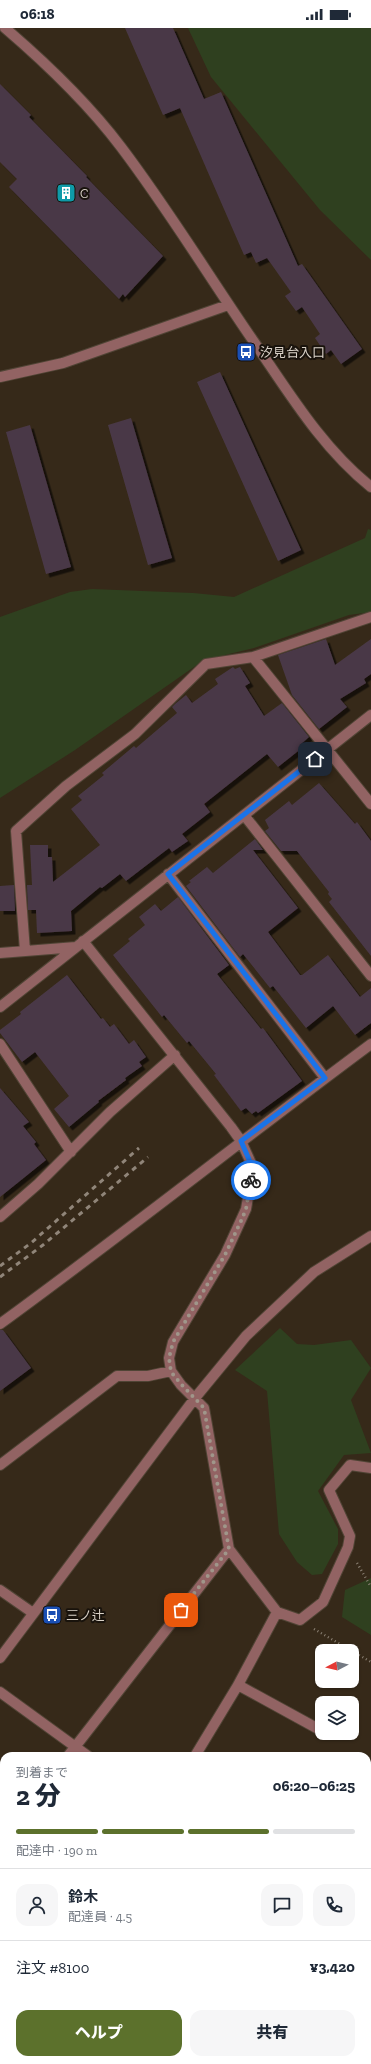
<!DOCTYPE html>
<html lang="ja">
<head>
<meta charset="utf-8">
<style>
	:root { --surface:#fff; --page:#f6f6f7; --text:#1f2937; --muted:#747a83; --line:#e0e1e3; --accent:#5c712c }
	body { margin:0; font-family:"Zilla Slab","Noto Sans JP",serif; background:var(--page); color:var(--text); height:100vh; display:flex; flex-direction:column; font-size:15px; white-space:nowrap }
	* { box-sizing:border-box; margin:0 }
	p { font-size:13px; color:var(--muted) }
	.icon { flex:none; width:22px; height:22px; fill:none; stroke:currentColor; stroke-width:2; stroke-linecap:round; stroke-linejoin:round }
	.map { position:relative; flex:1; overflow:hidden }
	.panel { position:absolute; left:0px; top:1724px; width:371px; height:312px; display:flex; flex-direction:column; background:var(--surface); border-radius:12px 12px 0 0; box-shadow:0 1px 3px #0004 }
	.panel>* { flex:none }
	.needle { width:26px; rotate:263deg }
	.controls { position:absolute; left:315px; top:1616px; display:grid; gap:8px }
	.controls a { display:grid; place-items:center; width:44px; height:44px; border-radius:8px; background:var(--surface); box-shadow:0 1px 3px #0004; font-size:20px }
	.pin { position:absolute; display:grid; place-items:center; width:34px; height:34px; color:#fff; margin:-17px; border-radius:8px; box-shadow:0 2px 6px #0006 }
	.courier { position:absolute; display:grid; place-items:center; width:40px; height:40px; margin:-20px; border:3px solid #1a73e8; border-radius:50%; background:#fff; color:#222; box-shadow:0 1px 5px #0007 }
	.headline em { font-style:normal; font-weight:800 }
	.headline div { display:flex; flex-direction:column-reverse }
	.headline { display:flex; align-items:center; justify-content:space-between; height:68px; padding:0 16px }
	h1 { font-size:26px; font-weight:800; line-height:30px }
	.bar { display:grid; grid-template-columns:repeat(4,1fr); gap:6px 4px; align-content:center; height:48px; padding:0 16px }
	.bar i { height:5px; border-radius:3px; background:var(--line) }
	.bar .active { background:var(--accent) }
	.bar p { grid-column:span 4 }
	.line { display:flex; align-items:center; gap:10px; padding:0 16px; border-top:1px solid var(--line) }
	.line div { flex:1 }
	.round { display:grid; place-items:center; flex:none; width:42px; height:42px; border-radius:12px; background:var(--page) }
	.button { display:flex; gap:8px; margin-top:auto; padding:8px 16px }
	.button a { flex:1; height:46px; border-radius:12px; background:var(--accent); color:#fff; font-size:16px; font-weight:800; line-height:46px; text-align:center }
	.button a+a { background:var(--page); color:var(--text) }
	.status { display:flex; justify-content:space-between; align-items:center; height:28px; padding:0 20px; background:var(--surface); direction:ltr }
	.status svg { height:11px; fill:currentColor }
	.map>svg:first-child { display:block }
</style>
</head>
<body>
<div class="status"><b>06:18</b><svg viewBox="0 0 49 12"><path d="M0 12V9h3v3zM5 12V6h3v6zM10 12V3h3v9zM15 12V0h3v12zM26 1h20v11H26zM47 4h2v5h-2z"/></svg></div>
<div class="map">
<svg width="371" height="2036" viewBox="0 0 371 2036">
	<defs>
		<filter id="shadow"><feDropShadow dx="3.5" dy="3.5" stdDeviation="0" flood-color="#0009"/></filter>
	</defs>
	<rect width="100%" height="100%" fill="#362919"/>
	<path fill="#2f401f" d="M188 0H371V232L320 182 211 49Z
		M368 501 371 502V584L349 587 254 620 204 632 75 722 0 770V589L70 564 92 561 193 565 234 569 365 510Z
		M280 1300 297 1316 314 1317 351 1312 371 1340 351 1372 371 1425 344 1427 318 1463 338 1501V1516L322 1546 312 1547 297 1534 279 1506 267 1363 235 1342Z
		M371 1550V1607L342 1589 345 1562Z"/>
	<path fill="#4a3947" filter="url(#shadow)" d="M125 0H173L204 71 221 64 298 238 302 236 362 321 341 336 331 322 326 326 315 310 320 306 302 279 296 283 285 268 291 264 267 230 256 235 251 224 244 227 180 80 163 87Z
		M0 56 31 87 29 89 87 148 86 149 163 228 125 269 123 266 119 271 9 159 17 151 0 134Z
		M220 344 301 522 278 533 197 354Z
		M131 390 172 530 148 537 108 397Z
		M30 397 71 539 46 546 6 404Z
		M326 611 335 637 371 611V646L364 651 366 655 340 671 347 679 319 701 292 667 278 627Z
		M233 639 235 641 240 639 250 655 245 658 264 688 282 675 309 709 300 717 302 720 278 739 267 726 204 776 210 784 182 806 188 813 172 824 169 820 126 853 120 846 102 860 100 859 71 883 72 903 37 905 36 882H28L27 857H32L30 817H48V829H52L53 854 100 817 71 781 82 772 78 768 104 747 102 745 134 718 136 720 177 685 172 679 175 676 186 667 192 675 218 656 215 651Z
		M319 755 355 796 357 794 371 813V928L329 874 332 871 328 866 329 864 297 823H281L265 803 269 800 265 792 289 773 292 777Z
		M255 811 263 822H253L298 880 268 904 300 947H302L328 927 360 969 371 960V995L355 1007 333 978 306 1000 273 958 270 960 243 926 240 929 186 858 191 854 189 853 207 839 213 845Z
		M14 857 15 883H0V858Z
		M178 869 229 937 217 946 261 1001 263 1000 302 1053 258 1085 256 1083 252 1086 246 1080 241 1083 214 1047 216 1046 189 1013 187 1015 164 987 162 989 113 927 130 913 128 911 145 897 139 889 155 876 161 883Z
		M67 947 101 991 103 990 110 999 114 996 129 1016 134 1012 146 1029 139 1034 142 1038 125 1050 126 1052 98 1073 99 1074 69 1099 54 1081 69 1068 35 1024 22 1034 0 1005V1002L21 986 20 984Z
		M0 1060 29 1094 23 1098 36 1114 34 1116 46 1132 0 1169Z
		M0 1302H3L31 1340 0 1363Z"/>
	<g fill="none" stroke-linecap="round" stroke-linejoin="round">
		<defs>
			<path id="minor" d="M5 0C47 36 87 74 121 119 168 181 208 247 252 311 288 363 321 419 371 459
				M0 349 63 335 228 277
				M253 629 371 589
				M244 787 371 948
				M168 846 325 1050
				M83 913 231 1099 241 1113 251 1135V1152L246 1181 225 1227 173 1314 169 1330 171 1343 181 1357 204 1380 229 1521 277 1584 238 1657 195 1728
				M25 923 16 803 66 758 135 706 206 636 253 629 371 776
				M0 925 76 919
				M0 979 371 687
				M0 1016 71 1124
				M0 1189 38 1156 110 1084 175 1027
				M0 1296C125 1205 247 1108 371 1016
				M0 1437 117 1348H148L171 1343
				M0 1562 33 1585
				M277 1584 300 1592 323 1574 348 1519 350 1508 329 1462 350 1437 371 1440
				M0 1630 195 1370 246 1308 314 1244 371 1208
				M238 1657 322 1703
				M0 1664 88 1728
				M68 1728 229 1521
				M367 1770 371 1767
				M0 1816 4 1811
				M367 1878 371 1876
				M367 1916 371 1924
				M0 1943 4 1946
				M0 2007 4 2005
				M147 2032 148 2036
				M327 2032 328 2036"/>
		</defs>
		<use href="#minor" stroke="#504435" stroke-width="12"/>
		<path stroke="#8b8174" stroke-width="2.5" stroke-dasharray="1 3" stroke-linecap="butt" d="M357 1535 371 1559
			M314 1601 352 1623
			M352 1623 371 1634"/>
		<use href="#minor" stroke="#926363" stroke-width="10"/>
		<path stroke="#908579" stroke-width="3" stroke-dasharray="5 5" stroke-linecap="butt" d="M0 1238 31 1215 139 1120
			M0 1249 43 1217 148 1129"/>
	</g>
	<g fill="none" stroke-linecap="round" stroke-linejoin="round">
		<path stroke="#a0968a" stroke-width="4" stroke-dasharray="0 7.2" d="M181 1582 229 1521 204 1380 181 1356 171 1344 169 1330 173 1314 225 1227 241 1193 246 1181 251 1152"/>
		<path stroke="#1a73e8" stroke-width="5" d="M251 1152V1136L241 1113 325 1050 168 846 315 731"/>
	</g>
	<defs>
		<symbol id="building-square" viewBox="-11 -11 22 22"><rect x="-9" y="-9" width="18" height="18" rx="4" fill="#0f9aa8" stroke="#19130c"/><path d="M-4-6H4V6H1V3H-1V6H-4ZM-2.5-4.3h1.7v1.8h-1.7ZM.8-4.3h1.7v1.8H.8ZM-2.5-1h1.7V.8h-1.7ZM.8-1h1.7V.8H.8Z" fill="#fff"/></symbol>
		<symbol id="bus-square" viewBox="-11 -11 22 22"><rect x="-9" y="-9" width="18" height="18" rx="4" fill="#1a4fb4" stroke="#19130c"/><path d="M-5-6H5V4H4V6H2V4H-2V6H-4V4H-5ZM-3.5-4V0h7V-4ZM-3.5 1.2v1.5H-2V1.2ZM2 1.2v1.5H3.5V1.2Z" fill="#fff"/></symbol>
	</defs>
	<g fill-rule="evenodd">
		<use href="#building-square" x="55" y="154" width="22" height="22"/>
		<use href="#bus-square" x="235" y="313" width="22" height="22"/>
		<use href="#bus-square" x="41" y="1576" width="22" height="22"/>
	</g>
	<g text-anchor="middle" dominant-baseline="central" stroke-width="4" stroke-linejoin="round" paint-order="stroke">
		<g font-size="13" fill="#d9d1c7" stroke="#19130c" text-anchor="start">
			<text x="80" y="165">C</text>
			<text x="260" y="324">汐見台入口</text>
			<text x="66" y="1587">三ノ辻</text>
		</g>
	</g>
</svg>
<div class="controls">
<a><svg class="needle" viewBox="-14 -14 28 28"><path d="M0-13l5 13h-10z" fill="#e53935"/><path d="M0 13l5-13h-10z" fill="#747a83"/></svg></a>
<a><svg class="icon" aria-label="layers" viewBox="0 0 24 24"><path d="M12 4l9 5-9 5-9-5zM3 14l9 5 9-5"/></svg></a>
</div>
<div class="pin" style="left:181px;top:1582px;background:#ea580c"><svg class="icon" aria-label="bag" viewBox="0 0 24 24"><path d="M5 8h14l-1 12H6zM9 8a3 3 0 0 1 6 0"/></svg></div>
<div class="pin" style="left:315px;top:731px;background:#1f2937"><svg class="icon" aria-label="home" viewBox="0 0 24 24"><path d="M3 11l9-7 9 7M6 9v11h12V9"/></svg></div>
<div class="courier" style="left:251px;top:1152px"><svg class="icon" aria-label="bike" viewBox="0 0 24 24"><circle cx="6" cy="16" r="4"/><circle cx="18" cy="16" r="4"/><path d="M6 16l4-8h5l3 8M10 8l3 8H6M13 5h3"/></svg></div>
<section class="panel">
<div class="headline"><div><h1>2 分</h1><p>到着まで</p></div><em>06:20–06:25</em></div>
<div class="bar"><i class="active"></i><i class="active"></i><i class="active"></i><i></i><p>配達中 · 190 m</p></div>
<div class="line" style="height:72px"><a class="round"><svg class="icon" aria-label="person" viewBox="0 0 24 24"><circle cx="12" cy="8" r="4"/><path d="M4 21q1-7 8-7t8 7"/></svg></a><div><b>鈴木</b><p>配達員 · 4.5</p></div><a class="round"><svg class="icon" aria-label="chat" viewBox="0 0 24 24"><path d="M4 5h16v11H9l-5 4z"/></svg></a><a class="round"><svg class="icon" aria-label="phone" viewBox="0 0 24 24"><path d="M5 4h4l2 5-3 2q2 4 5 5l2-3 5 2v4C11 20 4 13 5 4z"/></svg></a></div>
<div class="line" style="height:52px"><div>注文 #8100</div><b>¥3,420</b></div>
<div class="button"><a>ヘルプ</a><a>共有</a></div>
</section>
</div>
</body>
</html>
